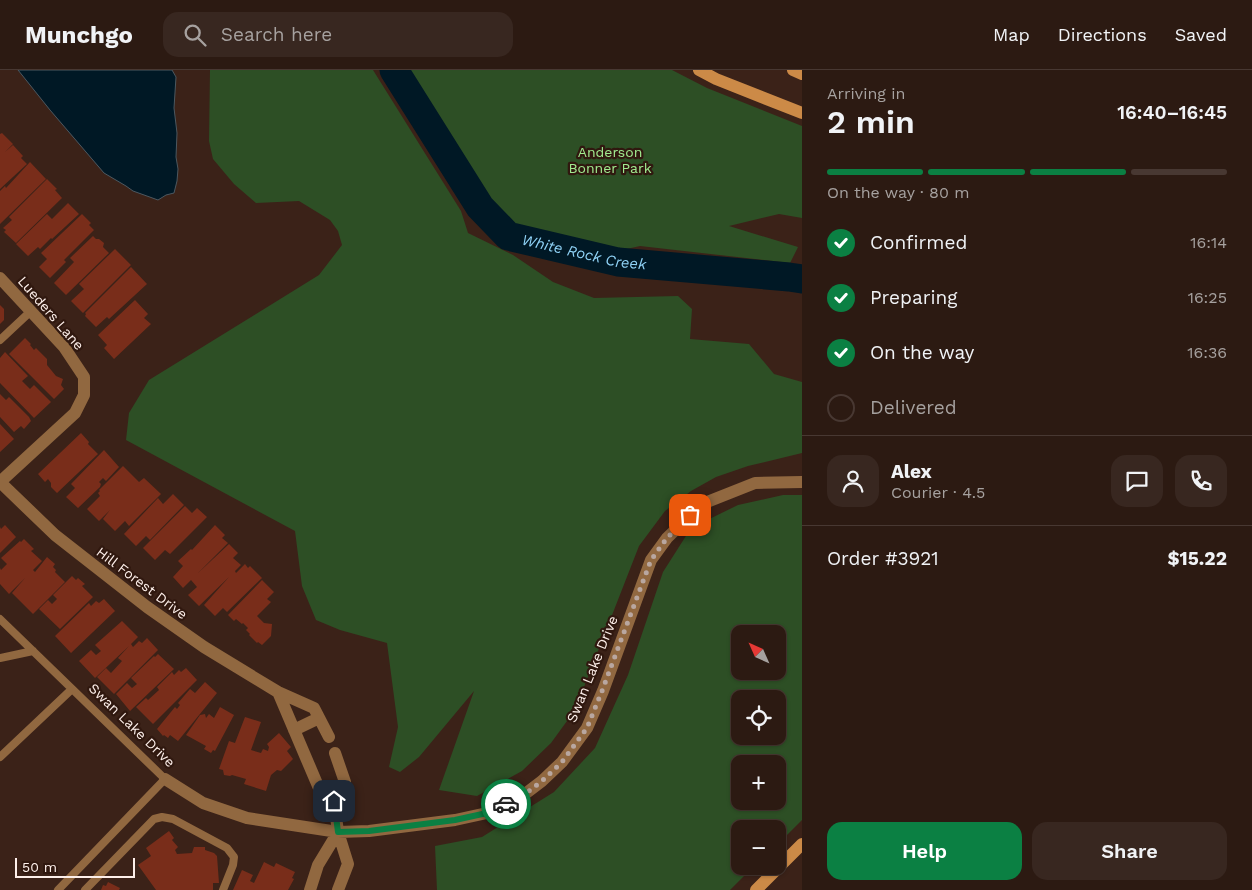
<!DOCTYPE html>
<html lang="en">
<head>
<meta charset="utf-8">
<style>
	:root { --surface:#2c1a12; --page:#382720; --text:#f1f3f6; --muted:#a6a19f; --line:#483832; --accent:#0b8043 }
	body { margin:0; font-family:"Work Sans",sans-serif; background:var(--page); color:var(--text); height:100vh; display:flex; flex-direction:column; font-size:19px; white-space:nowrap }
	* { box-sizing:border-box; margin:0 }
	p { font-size:16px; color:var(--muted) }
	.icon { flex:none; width:28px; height:28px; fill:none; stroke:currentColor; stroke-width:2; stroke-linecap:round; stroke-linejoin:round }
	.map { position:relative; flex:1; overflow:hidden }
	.panel { display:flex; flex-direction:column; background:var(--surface); width:450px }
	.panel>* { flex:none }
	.needle { width:32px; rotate:315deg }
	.fabs { position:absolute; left:731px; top:555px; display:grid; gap:10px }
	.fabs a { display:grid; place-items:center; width:55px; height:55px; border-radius:10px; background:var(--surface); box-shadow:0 1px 4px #0004,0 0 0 1px var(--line); font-size:25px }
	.scale { position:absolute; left:15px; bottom:12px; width:120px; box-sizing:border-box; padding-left:5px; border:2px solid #fdefea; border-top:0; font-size:14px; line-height:18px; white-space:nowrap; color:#fdefea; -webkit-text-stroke:4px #30180f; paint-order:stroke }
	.pin { position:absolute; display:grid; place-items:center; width:42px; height:42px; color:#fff; margin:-21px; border-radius:10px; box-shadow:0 2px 8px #0006 }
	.courier { position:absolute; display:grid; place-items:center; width:50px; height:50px; margin:-25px; border:4px solid #0b8043; border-radius:50%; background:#fff; color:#222; box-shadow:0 1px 6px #0007 }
	.summary em { font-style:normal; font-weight:600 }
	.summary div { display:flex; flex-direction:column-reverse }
	.summary { display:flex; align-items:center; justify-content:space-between; height:85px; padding:0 25px }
	h1 { font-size:32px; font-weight:600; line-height:38px }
	.bar { display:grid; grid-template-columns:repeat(4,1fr); gap:8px 5px; align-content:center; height:60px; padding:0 25px }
	.bar i { height:6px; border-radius:4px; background:var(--line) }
	.bar .on { background:var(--accent) }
	.bar p { grid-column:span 4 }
	.line { display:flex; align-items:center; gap:12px; padding:0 25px; border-top:1px solid var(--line) }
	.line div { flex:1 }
	.round { display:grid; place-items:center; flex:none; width:52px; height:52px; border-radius:15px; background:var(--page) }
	ol { padding:0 25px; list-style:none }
	li { display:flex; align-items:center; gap:15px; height:55px }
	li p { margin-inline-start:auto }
	li .icon { padding:5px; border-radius:50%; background:var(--accent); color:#fff; stroke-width:4 }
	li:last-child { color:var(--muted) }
	li i { width:28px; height:28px; border:2px solid var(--line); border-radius:50% }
	.button { display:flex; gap:10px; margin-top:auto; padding:10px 25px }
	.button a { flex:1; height:58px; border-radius:15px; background:var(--accent); color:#fff; font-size:20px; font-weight:600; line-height:58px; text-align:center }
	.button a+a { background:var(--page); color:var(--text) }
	header { display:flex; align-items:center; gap:30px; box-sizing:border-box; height:70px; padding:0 25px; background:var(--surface); border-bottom:1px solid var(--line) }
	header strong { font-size:24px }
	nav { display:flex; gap:28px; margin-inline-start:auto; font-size:18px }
	.search { width:350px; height:45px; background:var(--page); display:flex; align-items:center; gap:12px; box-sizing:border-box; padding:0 18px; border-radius:15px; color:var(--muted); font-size:19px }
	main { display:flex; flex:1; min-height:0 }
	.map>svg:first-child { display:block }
</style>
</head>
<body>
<header>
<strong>Munchgo</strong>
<div class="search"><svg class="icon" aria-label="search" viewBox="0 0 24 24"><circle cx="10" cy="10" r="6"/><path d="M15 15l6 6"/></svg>Search here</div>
<nav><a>Map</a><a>Directions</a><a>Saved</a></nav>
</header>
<main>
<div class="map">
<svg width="802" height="820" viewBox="0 0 802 820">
	<rect width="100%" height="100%" fill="#3b2218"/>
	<path fill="#2d4f25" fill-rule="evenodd" d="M210 0H373L461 141 468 163 513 185 553 212 594 228 678 226 692 239 690 269 749 274 774 304 802 312V383L748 396 716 407 691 421 665 441 639 476 575 640 551 673 522 701 477 726 439 720 474 621 419 687 400 702 389 697 398 657 387 573 340 560 316 550 302 516 295 461 126 370 129 343 149 310 319 205 342 175 338 161 330 150 299 131 256 133 234 114 213 89 209 71Z
		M399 0H672L707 18 802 56V148L779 144 729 156 798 177 790 193 640 176 613 182 510 162 480 130Z
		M783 425H802V750L778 774V759H740V796H754L730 820H437L435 776 482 767 554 722 595 678 628 605 663 502 691 458 738 435ZM740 564H778V601H740ZM740 629H778V666H740ZM740 694H778V731H740Z"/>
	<path fill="#001825" stroke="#4c5860" d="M18 0H172L176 7 174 38 177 63 176 87 178 99 177 111 174 123 166 125 158 130 133 121 126 116 104 103 50 40Z"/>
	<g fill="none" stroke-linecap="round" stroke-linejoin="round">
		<path stroke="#001825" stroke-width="29" id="s1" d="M394 0 480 137 508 166 618 192 789 207 802 209"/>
	</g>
	<path fill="#792d1a" d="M2 63 13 74 5 82 13 75 23 86 21 88 27 94 0 119V64Z
		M30 92 46 109 0 154V121L5 116 6 118Z
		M47 109 57 119 55 120 62 128 16 173 4 162 6 160 3 158 12 150 9 147Z
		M68 133 79 144 52 169 51 168 40 179 38 177 28 186 16 174 47 144 52 149Z
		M82 144 91 153 89 155 94 160 64 190 66 192 50 208 39 197 47 189 41 183Z
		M93 166 96 169H99L104 173 103 177 109 183 66 225 54 213 74 192 70 188Z
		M115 179 131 195 83 243 71 231 84 219 79 214Z
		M131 197 147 214 109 249 107 247 96 257 85 246 86 244 85 243Z
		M135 230 148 244 144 248 151 254 114 289 104 278 107 275 98 265Z
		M0 235 4 239V250L0 254Z
		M25 268 31 274 30 275 34 280 36 278 47 289V295L56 306 63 309 61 315 64 319 54 329 9 284Z
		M5 282 28 306 22 311 30 319 34 315 51 332 34 348 0 313V288Z
		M0 324 6 330 9 327 29 347 31 351 24 359 21 356 14 362 0 347Z
		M0 354 14 369 0 382Z
		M81 363 89 372 88 374 98 384 57 423 51 417V413L48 409 45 412 38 404Z
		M104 380 119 397 106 411 103 408 99 412 101 414 100 417 78 438 66 427 75 418 71 414Z
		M123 396 139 412 144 408 161 424 129 456 125 451 115 461 103 449 110 440 99 451 87 439 100 426 98 423 100 421 99 420Z
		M173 424 184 435 150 470 146 466 136 476 124 464 158 428 163 434Z
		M185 436 192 443 197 438 207 447 170 484 165 480 155 490 143 478Z
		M5 455 16 467 0 483V457L1 459Z
		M215 455 225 465 222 468 228 473 197 504 229 474 238 483 233 488 241 495 235 501 236 503 245 494 248 498 250 496 262 508 227 542 223 538 215 546 204 535 229 507 199 536 188 525 197 517 191 510 183 518 173 507 183 496 178 491 191 479 192 480Z
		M24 469 34 479 31 481 42 491 33 500 35 502 47 487 55 494 53 497 56 500 55 502 65 512 33 544 12 523 25 508 9 524 0 514V498L1 500 7 494 1 488 20 471 21 472Z
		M72 506 76 510 78 508 85 514 82 516 93 527 60 559 39 539 48 530 52 534 57 529 53 525Z
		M262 510 274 522 267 529 271 532 257 546 264 553 272 554 271 566 262 575 258 572 257 573 249 565 250 564 246 560 248 558 243 553 242 554 236 549 234 551 228 545Z
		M104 529 115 541 71 583 55 566 89 533 91 536 96 531 99 533Z
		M122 551 138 567 131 574 133 577 139 571 142 573 147 568 158 580 114 624 97 607 106 598 111 603 122 591 118 588 129 576 95 608 79 591 91 580 96 585 101 581 95 575Z
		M158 584 174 599 130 641 116 624 127 613 132 618 137 614 131 608 154 586 155 587Z
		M186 598 197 610 153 654 136 637 146 628 148 630 159 620 157 617 172 602 174 605 179 600 181 602Z
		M205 612 217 623 178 671 170 665 168 668 164 665 163 666 157 659 175 637 177 639 180 635 178 633 190 619 195 623Z
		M220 637 234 645 215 681 213 680 211 683 204 679 206 676 186 665 200 645 205 644 206 648 209 644 214 648Z
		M245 647 261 652 251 680 261 683 263 679 268 681 269 677 267 674 279 663 291 677 287 681 293 689 281 701 277 700 271 705 266 721 244 714 246 709 232 705 230 706 224 705 223 700 219 699 229 671 235 673Z
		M169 761 174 768 172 770 178 777 175 780 177 784 192 783 194 777H205V780L214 783 217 786 219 813H213V820H156L138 795 151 786 146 778Z
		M264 792 274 797 276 793 295 802 292 808 294 809 288 820H233L242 800 253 805 250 811 254 813Z
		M108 812 120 818 119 820H101L103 815 106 816Z"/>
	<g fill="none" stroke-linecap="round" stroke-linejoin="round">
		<path stroke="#916840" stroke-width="8" d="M0 270 31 241
			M0 549 165 709 58 820
			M0 588 33 581
			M0 687 72 619
			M85 820 154 749 162 747 173 749 227 778 234 787 233 795 223 820"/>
		<path stroke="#916840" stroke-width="12" d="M0 208 64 277 84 307V325L75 343 0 412
			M0 412 55 465 147 537 204 577 278 622 314 638 329 667
			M278 622 321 723 334 731
			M294 660 319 648
			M335 683 345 712 334 731 338 762 348 794 338 820
			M165 709 203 733 247 748 338 762 369 761 455 750 487 743 521 727 542 711 562 692 587 658 603 621 651 490 667 468 702 434 755 413 802 412
			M310 820 318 795 338 762"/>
		<path stroke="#cc8a47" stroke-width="12" d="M699 0 716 9 802 43
			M793 0 802 4
			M756 820 802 774"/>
	</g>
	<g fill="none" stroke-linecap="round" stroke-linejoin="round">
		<path stroke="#b9a7a0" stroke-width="5" stroke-dasharray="0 9" d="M506 734 521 727 542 711 562 692 587 658 602 621 651 490 667 468 690 445"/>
		<path stroke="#0b8043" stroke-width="6" d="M334 731 338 762 369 761 455 750 487 743 506 734"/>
	</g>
	<g text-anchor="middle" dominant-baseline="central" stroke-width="4.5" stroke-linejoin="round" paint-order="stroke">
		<g font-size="14" fill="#a1eb90" stroke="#30180f">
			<text x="610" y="82">Anderson<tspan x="610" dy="16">Bonner Park</tspan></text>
		</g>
		<g font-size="14" fill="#fdefea" stroke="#30180f">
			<text transform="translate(51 243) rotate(49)">Lueders Lane</text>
			<text transform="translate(142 513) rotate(37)">Hill Forest Drive</text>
			<text transform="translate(592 599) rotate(-68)">Swan Lake Drive</text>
			<text transform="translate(132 655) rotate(44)">Swan Lake Drive</text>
		</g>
		<g font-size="15" font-style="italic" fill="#8fd2f6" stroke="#30180f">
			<text stroke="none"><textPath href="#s1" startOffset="280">White Rock Creek</textPath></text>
		</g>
	</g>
</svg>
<div class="fabs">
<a><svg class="needle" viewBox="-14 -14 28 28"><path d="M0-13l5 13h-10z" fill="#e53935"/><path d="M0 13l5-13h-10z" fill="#a6a19f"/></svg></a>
<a><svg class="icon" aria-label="locate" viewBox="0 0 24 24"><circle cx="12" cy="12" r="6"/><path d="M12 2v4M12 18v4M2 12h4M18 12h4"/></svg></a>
<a>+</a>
<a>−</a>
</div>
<div class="scale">50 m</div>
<div class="pin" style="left:690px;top:445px;background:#ea580c"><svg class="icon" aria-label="bag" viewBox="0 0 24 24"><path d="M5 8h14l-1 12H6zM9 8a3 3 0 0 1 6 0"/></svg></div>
<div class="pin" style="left:334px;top:731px;background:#1f2937"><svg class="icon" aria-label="home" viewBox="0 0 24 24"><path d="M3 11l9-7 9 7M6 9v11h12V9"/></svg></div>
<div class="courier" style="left:506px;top:734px"><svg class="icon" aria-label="car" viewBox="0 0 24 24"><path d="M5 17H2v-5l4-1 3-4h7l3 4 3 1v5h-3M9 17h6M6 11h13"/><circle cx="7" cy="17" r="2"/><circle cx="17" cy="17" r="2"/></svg></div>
</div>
<section class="panel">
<div class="summary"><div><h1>2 min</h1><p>Arriving in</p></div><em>16:40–16:45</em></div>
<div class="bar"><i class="on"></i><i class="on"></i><i class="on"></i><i></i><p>On the way · 80 m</p></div>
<ol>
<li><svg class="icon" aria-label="check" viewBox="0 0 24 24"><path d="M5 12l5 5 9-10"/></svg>Confirmed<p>16:14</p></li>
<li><svg class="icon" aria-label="check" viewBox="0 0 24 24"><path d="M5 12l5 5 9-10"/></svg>Preparing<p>16:25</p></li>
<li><svg class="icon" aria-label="check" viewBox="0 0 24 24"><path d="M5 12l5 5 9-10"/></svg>On the way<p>16:36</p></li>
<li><i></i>Delivered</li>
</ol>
<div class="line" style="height:90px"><a class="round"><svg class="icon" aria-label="person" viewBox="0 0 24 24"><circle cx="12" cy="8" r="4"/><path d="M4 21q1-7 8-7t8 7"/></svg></a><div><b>Alex</b><p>Courier · 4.5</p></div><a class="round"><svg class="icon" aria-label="chat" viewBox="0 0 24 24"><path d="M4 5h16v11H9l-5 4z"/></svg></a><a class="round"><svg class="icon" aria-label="phone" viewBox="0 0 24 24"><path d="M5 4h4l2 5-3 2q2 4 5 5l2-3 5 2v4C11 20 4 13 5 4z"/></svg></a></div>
<div class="line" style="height:65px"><div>Order #3921</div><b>$15.22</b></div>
<div class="button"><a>Help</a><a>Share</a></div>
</section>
</main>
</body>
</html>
